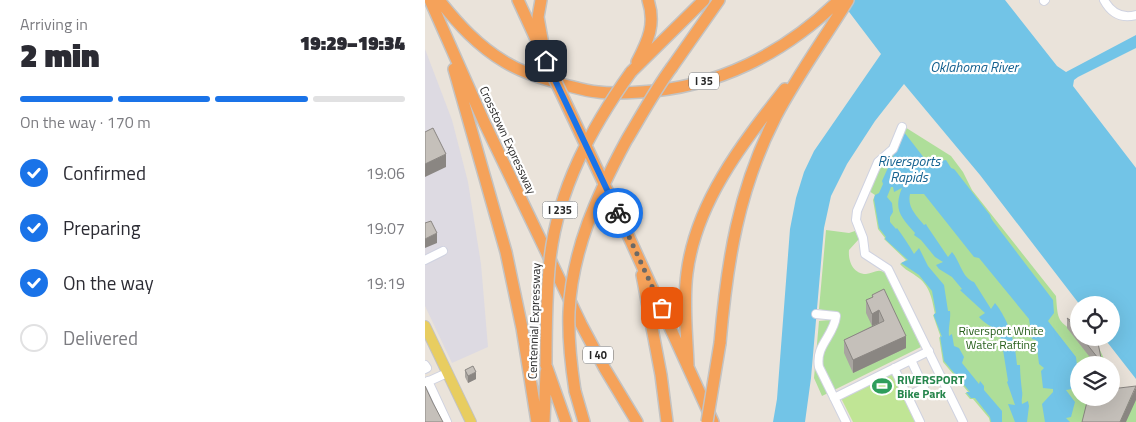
<!DOCTYPE html>
<html lang="en">
<head>
<meta charset="utf-8">
<style>
	:root { --surface:#fff; --page:#f2f2f3; --text:#2b2b33; --muted:#7c7c81; --line:#e1e1e2; --accent:#1a73e8 }
	body { margin:0; font-family:"Titillium Web",sans-serif; background:var(--page); color:var(--text); height:100vh; display:flex; flex-direction:column; font-size:19px; white-space:nowrap }
	* { box-sizing:border-box; margin:0 }
	p { font-size:16px; color:var(--muted) }
	.icon { flex:none; width:28px; height:28px; fill:none; stroke:currentColor; stroke-width:2; stroke-linecap:round; stroke-linejoin:round }
	.map { position:relative; flex:1; overflow:hidden }
	.details { display:flex; flex-direction:column; background:var(--surface); width:425px }
	.details>* { flex:none }
	.buttons { position:absolute; left:645px; top:296px; display:grid; gap:10px }
	.buttons a { display:grid; place-items:center; width:50px; height:50px; border-radius:50%; background:var(--surface); box-shadow:0 5px 20px #0002; font-size:25px }
	.pin { position:absolute; display:grid; place-items:center; width:42px; height:42px; color:#fff; margin:-21px; border-radius:10px; box-shadow:0 2px 8px #0006 }
	.courier { position:absolute; display:grid; place-items:center; width:50px; height:50px; margin:-25px; border:4px solid #1a73e8; border-radius:50%; background:#fff; color:#222; box-shadow:0 1px 6px #0007 }
	.overview em { font-style:normal; font-weight:800 }
	.overview div { display:flex; flex-direction:column-reverse }
	.overview { display:flex; align-items:center; justify-content:space-between; height:85px; padding:0 20px }
	h1 { font-size:32px; font-weight:800; line-height:38px }
	.bar { display:grid; grid-template-columns:repeat(4,1fr); gap:8px 5px; align-content:center; height:60px; padding:0 20px }
	.bar i { height:6px; border-radius:4px; background:var(--line) }
	.bar .on { background:var(--accent) }
	.bar p { grid-column:span 4 }
	ol { padding:0 20px; list-style:none }
	li { display:flex; align-items:center; gap:15px; height:55px }
	li p { margin-inline-start:auto }
	li .icon { padding:5px; border-radius:50%; background:var(--accent); color:#fff; stroke-width:4 }
	li:last-child { color:var(--muted) }
	li i { width:28px; height:28px; border:2px solid var(--line); border-radius:50% }
	main { display:flex; flex:1; min-height:0 }
	.map>svg:first-child { display:block }
</style>
</head>
<body>
<main>
<section class="details">
<div class="overview"><div><h1>2 min</h1><p>Arriving in</p></div><em>19:29–19:34</em></div>
<div class="bar"><i class="on"></i><i class="on"></i><i class="on"></i><i></i><p>On the way · 170 m</p></div>
<ol>
<li><svg class="icon" aria-label="check" viewBox="0 0 24 24"><path d="M5 12l5 5 9-10"/></svg>Confirmed<p>19:06</p></li>
<li><svg class="icon" aria-label="check" viewBox="0 0 24 24"><path d="M5 12l5 5 9-10"/></svg>Preparing<p>19:07</p></li>
<li><svg class="icon" aria-label="check" viewBox="0 0 24 24"><path d="M5 12l5 5 9-10"/></svg>On the way<p>19:19</p></li>
<li><i></i>Delivered</li>
</ol>
</section>
<div class="map">
<svg width="711" height="422" viewBox="0 0 711 422">
	<rect width="100%" height="100%" fill="#eae3da"/>
	<path fill="#dddae2" d="M0 49 27 120 43 182 56 264 63 347 27 363 0 306Z"/>
	<path fill="#aede99" d="M475 124 526 156 538 172 547 190 631 296C633 322 632 320 654 335V338L674 348 682 365H654V398H677V399L711 395V422H565L564 418 548 399H545L540 393H544L518 362 514 337 516 338 509 318 508 315 510 314C507 299 505 285 491 276 486 272 480 270 475 264L481 260 459 239 460 238 453 229 448 200 450 195 438 187 449 162 461 152Z
		M401 230 424 233 430 231 434 239 424 250C423 261 428 274 441 274 449 273 454 267 461 274L496 347 397 396 389 378 394 321 405 320V312L394 309Z"/>
	<path fill="#c0e595" d="M467 373 491 422H428L416 398Z"/>
	<path fill="#72c4e7" d="M415 0H580L632 66 641 72 711 35V48L653 77 649 80 648 86 711 168V379L679 338H686V305H655L555 175 479 84 450 121 422 164 406 196 399 228 386 378 380 422H348L352 399 365 229 371 198 379 172 389 151 456 54Z
		M479 132 503 163 521 160 528 171 526 173 560 218 564 216 628 300 629 313 623 321 651 357 652 365 647 370 651 371 653 388 641 390 650 402 646 417 641 418 645 422H620L617 404 628 392V389L618 388 616 371 619 368 614 364 611 340 607 339 604 319 554 258 549 257 499 194H485C482 207 491 215 499 225L501 224 502 226 523 257 527 252C535 261 537 278 549 282L566 309 570 303C577 311 587 331 588 341L591 338 592 345 590 348 592 365H595C595 374 596 382 597 391 598 396 596 399 597 404L603 401 604 406 602 422H590L583 404 590 405 582 382 583 381 578 350 575 348 574 342 577 343C574 326 563 328 554 317L560 313 537 292 535 290 537 289 527 277 514 269 511 265 518 262 510 257 496 240 489 235 490 233C476 217 468 210 477 188L469 192 468 187H466L462 197 467 203 468 212 465 217V222L471 229 472 228C478 236 484 245 489 254L494 248 503 266 519 285 523 311H525C526 320 523 327 524 336L527 334 529 346 534 348 539 357 537 363 554 384 555 381 559 386V390L577 411V422H566L565 417 550 398H546L541 392H545L519 361 515 336 517 337 509 316V314L511 313 507 291 494 275 476 263 483 260 461 240 460 238 461 237 454 228 449 199 450 195 454 193 458 184 457 181Z"/>
	<g fill="none" stroke-linecap="round" stroke-linejoin="round">
		<path stroke="#72c4e7" stroke-width="7" d="M518 169 527 172 562 217 565 226"/>
		<defs>
			<path id="minor" d="M679 0C686 13 696 19 711 15
				M619 1 620 0
				M477 127 468 149 453 162 432 211 431 220 438 238 440 254 463 269 538 422
				M0 260 18 251
				M391 314 411 316C409 336 390 345 394 367L421 422
				M0 365 2 368 0 369
				M469 368 495 422
				M3 381 22 422
				M0 383 22 373
				M483 396 499 388 486 360
				M409 398 504 351"/>
			<path id="major" d="M0 326 46 422"/>
			<path id="highway" d="M5 0 59 122 156 324 180 369 212 422
				M14 0C33 24 53 46 80 62 98 73 117 78 136 84 149 87 161 91 173 92 187 94 202 93 215 92 292 88 360 53 414 0
				M93 0 121 61
				M116 0 113 17 118 45
				M212 62C223 41 231 24 223 0
				M247 67 294 0
				M29 69 81 252 97 328 112 422
				M206 72 279 0
				M198 224 288 422
				M217 275 236 375 242 422
				M295 343C302 262 313 190 351 116 372 76 399 39 423 0
				M121 365 141 422
				M263 365C262 335 258 303 262 273 271 202 317 144 360 89
				M150 391 159 422
				M119 422 121 372"/>
		</defs>
		<use href="#minor" stroke="#cfd2e0" stroke-width="10"/>
		<use href="#major" stroke="#c3c3c3" stroke-width="12"/>
		<use href="#highway" stroke="#c3c3c3" stroke-width="14"/>
		<use href="#minor" stroke="#fff" stroke-width="8"/>
		<use href="#major" stroke="#e8cd60" stroke-width="10"/>
		<use href="#highway" stroke="#f5a25a" stroke-width="11"/>
		<defs>
			<path id="highway-bridge" d="M121 61 198 224
				M121 365C121 329 121 294 125 259 133 189 166 128 206 72
				M150 391C146 365 143 338 144 312 147 250 172 195 201 141 216 116 230 90 247 67
				M282 422 295 343"/>
		</defs>
		<use href="#highway-bridge" stroke="#c3c3c3" stroke-width="14" stroke-linecap="butt"/>
		<use href="#highway-bridge" stroke="#f5a25a" stroke-width="11"/>
	</g>
	<path fill="#a9a5a0" d="M447 295 481 348 428 373 419 353V340L447 326 441 313V300L447 298Z
		M642 318 654 326V338H672L677 365H671L642 328Z
		M40 370 51 379 43 383 40 377Z"/>
	<path fill="#8a8682" d="M21 154V167L0 177V164Z
		M12 233V243L0 248V239Z
		M454 310V323L447 326V314Z
		M481 336V348L428 373V360Z
		M51 372V379L43 383V376Z
		M711 387V400L701 422H695Z"/>
	<path fill="#c5c0ba" stroke="#8a8682" d="M8 128 21 154 0 164V132Z
		M6 221 12 233 0 239V223Z
		M459 289 481 336 428 360 419 340 459 321 454 310 447 314 441 300 448 297 447 295Z
		M642 318 654 326V333Z
		M657 338H672L677 363Z
		M48 366 51 372 43 376 40 370Z
		M0 386 8 403 18 422H0Z
		M711 386 695 422H657L663 398H686V389Z"/>
	<g fill="none" stroke-linecap="round" stroke-linejoin="round">
		<path stroke="#6c6966" stroke-width="5" stroke-dasharray="0 9" d="M193 213 237 308"/>
		<path stroke="#1a73e8" stroke-width="6" d="M121 61 193 213"/>
	</g>
	<defs>
		<symbol id="stadium-bare" viewBox="-9 -9 18 18"><path d="M0-5a6.5 5 0 1 0 0 10a6.5 5 0 1 0 0-10ZM-3.5-1.8h7v3.6h-7Z" fill="#2e9e5b" stroke="#fff" stroke-width="2.5" paint-order="stroke"/></symbol>
	</defs>
	<g fill-rule="evenodd">
		<use href="#stadium-bare" x="443" y="372" width="28" height="28"/>
	</g>
	<g text-anchor="middle" dominant-baseline="central" stroke-width="4.5" stroke-linejoin="round" paint-order="stroke">
		<g fill="#fff" stroke="#686868" stroke-width="1">
			<rect x="264" y="72.5" width="30" height="17" rx="4"/>
			<rect x="117.5" y="201.5" width="35" height="17" rx="4"/>
			<rect x="158" y="346.5" width="30" height="17" rx="4"/>
		</g>
		<g font-size="11" font-weight="bold" fill="#282828">
			<text x="279" y="81">I 35</text>
			<text x="135" y="210">I 235</text>
			<text x="173" y="355">I 40</text>
		</g>
		<g font-size="12" fill="#282828" stroke="#fff">
			<text transform="translate(83 140) rotate(65)">Crosstown Expressway</text>
			<text transform="translate(109 321) rotate(-88)">Centennial Expressway</text>
		</g>
		<g font-size="12" fill="#29601d" stroke="#fff">
			<text x="576" y="330">Riversport White<tspan x="576" dy="14">Water Rafting</tspan></text>
		</g>
		<g font-size="12" font-weight="bold" fill="#27864d" stroke="#fff" text-anchor="start">
			<text x="472" y="379">RIVERSPORT<tspan x="472" dy="14">Bike Park</tspan></text>
		</g>
		<g font-size="14" font-style="italic" fill="#14618f" stroke="#fff">
			<text x="549" y="66">Oklahoma River</text>
			<text x="484" y="160">Riversports<tspan x="484" dy="16">Rapids</tspan></text>
		</g>
	</g>
</svg>
<div class="buttons">
<a><svg class="icon" aria-label="locate" viewBox="0 0 24 24"><circle cx="12" cy="12" r="6"/><path d="M12 2v4M12 18v4M2 12h4M18 12h4"/></svg></a>
<a><svg class="icon" aria-label="layers" viewBox="0 0 24 24"><path d="M12 4l9 5-9 5-9-5zM3 14l9 5 9-5"/></svg></a>
</div>
<div class="pin" style="left:237px;top:308px;background:#ea580c"><svg class="icon" aria-label="bag" viewBox="0 0 24 24"><path d="M5 8h14l-1 12H6zM9 8a3 3 0 0 1 6 0"/></svg></div>
<div class="pin" style="left:121px;top:61px;background:#1f2937"><svg class="icon" aria-label="home" viewBox="0 0 24 24"><path d="M3 11l9-7 9 7M6 9v11h12V9"/></svg></div>
<div class="courier" style="left:193px;top:213px"><svg class="icon" aria-label="bike" viewBox="0 0 24 24"><circle cx="6" cy="16" r="4"/><circle cx="18" cy="16" r="4"/><path d="M6 16l4-8h5l3 8M10 8l3 8H6M13 5h3"/></svg></div>
</div>
</main>
</body>
</html>
